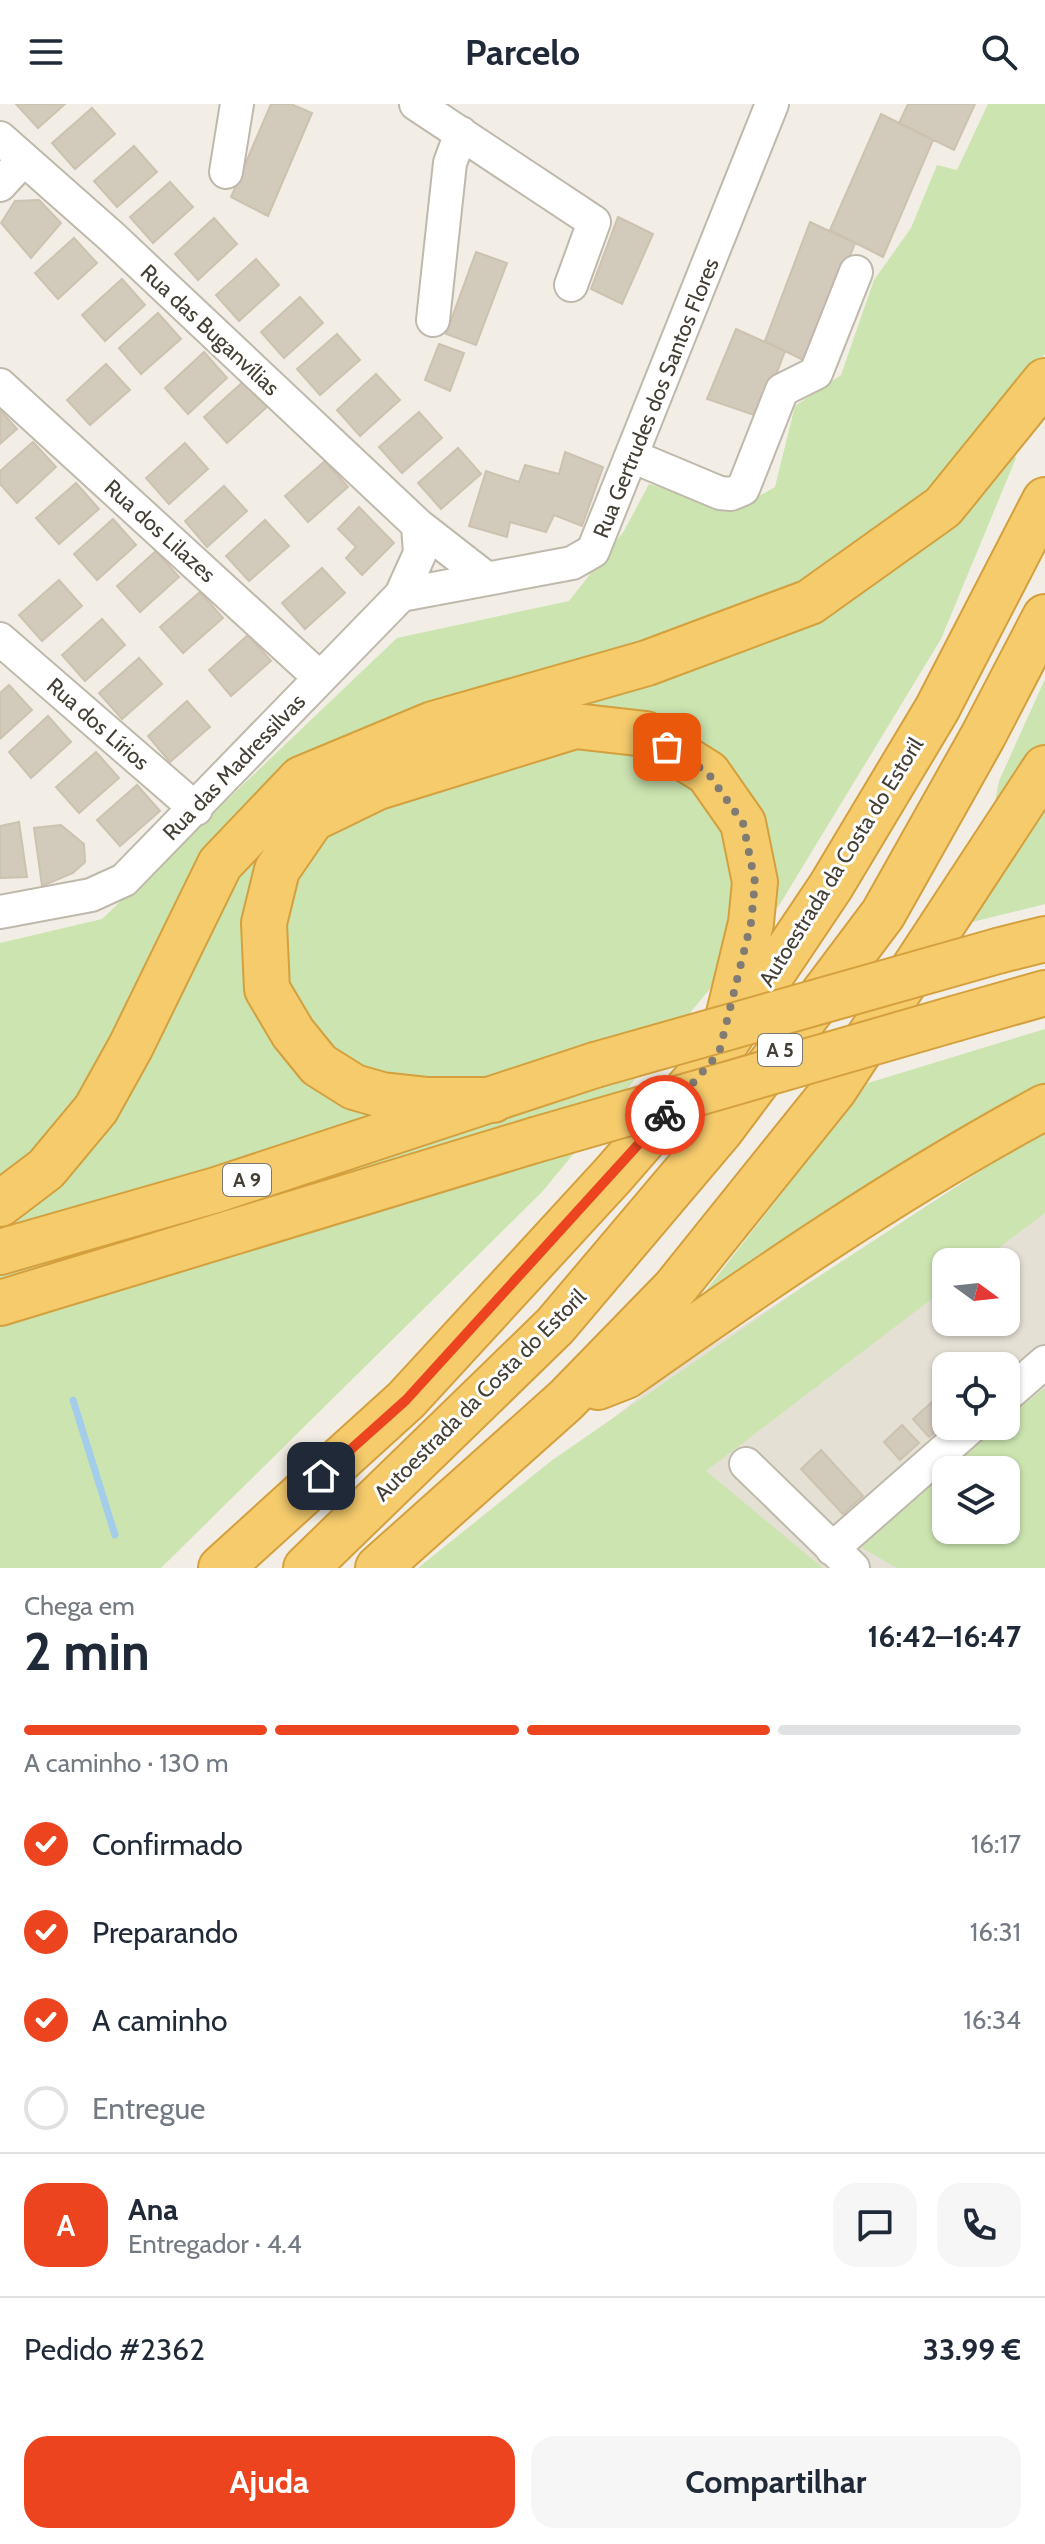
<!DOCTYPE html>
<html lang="pt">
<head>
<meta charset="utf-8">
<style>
	:root { --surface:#fff; --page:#f6f6f7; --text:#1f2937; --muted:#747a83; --line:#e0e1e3; --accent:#ed4420 }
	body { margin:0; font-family:Cabin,sans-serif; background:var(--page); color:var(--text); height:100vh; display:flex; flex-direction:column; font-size:30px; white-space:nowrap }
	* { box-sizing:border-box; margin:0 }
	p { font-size:26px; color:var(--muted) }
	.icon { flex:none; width:44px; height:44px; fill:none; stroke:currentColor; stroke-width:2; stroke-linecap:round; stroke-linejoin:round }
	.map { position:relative; height:1464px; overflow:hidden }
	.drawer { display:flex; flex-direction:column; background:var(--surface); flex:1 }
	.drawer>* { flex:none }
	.needle { width:52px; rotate:105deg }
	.tools { position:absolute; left:932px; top:1144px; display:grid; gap:16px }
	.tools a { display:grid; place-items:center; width:88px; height:88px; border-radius:16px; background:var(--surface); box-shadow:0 2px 6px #0004; font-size:40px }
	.pin { position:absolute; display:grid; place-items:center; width:68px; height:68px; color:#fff; margin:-34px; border-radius:16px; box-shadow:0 4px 12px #0006 }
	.courier { position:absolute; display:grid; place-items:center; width:80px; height:80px; margin:-40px; border:6px solid #ed4420; border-radius:50%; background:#fff; color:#222; box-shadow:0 2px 10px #0007 }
	.overview em { font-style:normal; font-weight:800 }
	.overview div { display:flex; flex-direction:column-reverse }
	.overview { display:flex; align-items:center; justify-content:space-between; height:136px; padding:0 24px }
	h1 { font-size:52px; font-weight:800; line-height:60px }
	.bar { display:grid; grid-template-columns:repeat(4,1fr); gap:12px 8px; align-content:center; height:96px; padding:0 24px }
	.bar i { height:10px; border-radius:6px; background:var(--line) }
	.bar .active { background:var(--accent) }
	.bar p { grid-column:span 4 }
	.line { display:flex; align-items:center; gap:20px; padding:0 24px; border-top:2px solid var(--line) }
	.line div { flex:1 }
	.round { display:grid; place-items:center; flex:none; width:84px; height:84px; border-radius:24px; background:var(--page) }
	ol { padding:0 24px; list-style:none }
	li { display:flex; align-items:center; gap:24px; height:88px }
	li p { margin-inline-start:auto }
	li .icon { padding:8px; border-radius:50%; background:var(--accent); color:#fff; stroke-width:4 }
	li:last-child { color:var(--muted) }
	li i { width:44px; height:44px; border:4px solid var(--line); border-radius:50% }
	.button { display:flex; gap:16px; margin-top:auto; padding:16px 24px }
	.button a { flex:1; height:92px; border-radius:24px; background:var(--accent); color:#fff; font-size:32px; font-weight:800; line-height:92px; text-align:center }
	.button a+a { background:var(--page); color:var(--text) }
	header { display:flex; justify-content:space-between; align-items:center; height:104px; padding:0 24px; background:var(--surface); font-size:36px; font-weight:800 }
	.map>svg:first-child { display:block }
</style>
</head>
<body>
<header><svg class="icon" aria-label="menu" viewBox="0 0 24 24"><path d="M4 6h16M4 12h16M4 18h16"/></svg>Parcelo<svg class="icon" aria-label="search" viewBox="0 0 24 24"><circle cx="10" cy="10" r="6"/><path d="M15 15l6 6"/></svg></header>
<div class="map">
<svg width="1045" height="1464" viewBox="0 0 1045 1464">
	<rect width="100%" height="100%" fill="#f2eee5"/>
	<path fill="#e5e0d4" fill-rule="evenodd" d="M1045 1025V1464H490L454 1444 661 1275ZM946 1158H1006V1218H946ZM946 1262H1006V1322H946ZM946 1366H1006V1426H946Z"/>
	<path fill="#cbe4b0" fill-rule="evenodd" d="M988 0H1045V250L994 316 1016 354 941 535 780 800 542 1088 161 1464H0V839L102 815 397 534 569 497 624 427 649 380 735 406 775 383 795 302 841 271 874 176 911 124 937 61 957 66Z
		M1045 575V800L972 818 999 677Z
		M1045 925V987L697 1198 868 979Z
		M1045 1025V1109L980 1158H946V1184L706 1367 823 1464H418L551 1357 806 1181Z
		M1045 1284V1464H897L845 1434 995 1322H1006V1314ZM946 1366H1006V1426H946Z"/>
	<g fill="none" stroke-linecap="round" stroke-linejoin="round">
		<path stroke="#a4cdeb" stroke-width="7" d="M73 1296 115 1431"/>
	</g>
	<path fill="#d2cabb" stroke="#cdc2af" stroke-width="2" d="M16 0H65L38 24Z
		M271 0H291L312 9 268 112 231 93Z
		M908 0H975L954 46 899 19Z
		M92 4 115 30 75 65 52 39Z
		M881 10 933 36 883 153 830 126Z
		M134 42 157 68 117 103 94 77Z
		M170 78 193 103 153 139 130 113Z
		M39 96 61 119 31 154 1 119 15 97Z
		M618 113 653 130 622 200 591 185Z
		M214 114 237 140 198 176 175 150Z
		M810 118 855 139 809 259 765 237Z
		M74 134 97 159 58 195 35 169Z
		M476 148 507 159 476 241 446 230Z
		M256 155 279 181 239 217 216 191Z
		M122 175 145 201 105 237 82 211Z
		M300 193 323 219 284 254 261 228Z
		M158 209 181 235 141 270 119 244Z
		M736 225 785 247 760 313 707 295Z
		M337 230 360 256 320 291 297 265Z
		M439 240 464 249 450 287 425 276Z
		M204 248 227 274 188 310 165 284Z
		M106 260 130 286 90 321 67 296Z
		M376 270 400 296 360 332 337 306Z
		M244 277 267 303 227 339 204 313Z
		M0 306 17 325 0 340Z
		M419 308 442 334 402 369 379 343Z
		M33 338 56 363 17 399 0 380V367Z
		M185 339 208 365 169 400 146 374Z
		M458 344 481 370 441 405 418 379Z
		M565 348 603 363 582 422 554 411 546 428 510 418 507 433 469 422 486 367 519 378 525 361 559 370Z
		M325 357 348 383 308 418 285 392Z
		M76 379 99 405 59 440 36 414Z
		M224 382 247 407 207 443 185 417Z
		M359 403 394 439 362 471 346 454 356 443 338 425Z
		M113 415 136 441 97 476 74 450Z
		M265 416 289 442 249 477 226 452Z
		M156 447 179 473 140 508 117 482Z
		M322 464 345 489 305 525 282 499Z
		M59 476 82 502 42 537 19 511Z
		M200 488 223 514 183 549 160 523Z
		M102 515 125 541 85 577 62 551Z
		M248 531 271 557 231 592 209 566Z
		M139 554 162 580 122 615 99 589Z
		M9 581 32 606 0 635V589Z
		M187 597 210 623 170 658 148 632Z
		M48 612 71 638 31 674 9 648Z
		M96 648 119 674 79 709 56 683Z
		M137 681 160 707 120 742 97 716Z
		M19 718 27 773 0 774V722Z
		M61 721 84 740 85 758 73 769 42 782 34 724Z
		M983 1251 993 1262H971Z
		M932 1298 946 1318 929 1333 913 1315Z
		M902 1321 919 1339 900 1356 884 1338Z
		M821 1346 863 1392 843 1410 801 1365Z"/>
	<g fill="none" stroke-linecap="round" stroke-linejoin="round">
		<defs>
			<path id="minor" d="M416 0 594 118 571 181
				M0 34 112 133 418 421 420 449 401 491 124 776 91 791 0 808
				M226 68 237 0
				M0 81 23 56
				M433 216 450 59 461 29
				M0 281 319 573
				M634 353 720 389 731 390 743 385 782 286 816 269 856 168
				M418 421 486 474
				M401 491 572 459 593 447 772 0
				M0 535 196 705
				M1006 1292 1045 1258
				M746 1360 853 1464
				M832 1445 972 1322"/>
			<path id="highway" d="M1001 846 1045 835
				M957 914 1045 889
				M493 996H428L382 991 354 983 319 961 293 929 267 885 264 819 277 766 312 715 378 683 575 622 646 630 708 669 743 719 755 778 751 819 726 922
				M0 1100 46 1065 96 1005 131 942 220 760 301 675 433 620 647 559 810 498 943 403 1045 277
				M0 1148 216 1086 595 961
				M0 1199 535 1036
				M598 1283 626 1272C762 1176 898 1082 1045 1003
				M221 1464 406 1296 613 1071 719 949 831 782 937 605 1045 396
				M306 1464 555 1222 720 1027 883 810 983 632 1045 513
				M378 1464 566 1296 675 1184 834 986 1045 664"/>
		</defs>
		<use href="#minor" stroke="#bfb9ab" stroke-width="36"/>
		<use href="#highway" stroke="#d4a03d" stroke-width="48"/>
		<use href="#minor" stroke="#fff" stroke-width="32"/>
		<use href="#highway" stroke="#f5cb6c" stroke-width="44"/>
		<defs>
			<path id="highway-bridge" d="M595 961 1001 846
				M535 1036 957 914"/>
		</defs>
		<use href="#highway-bridge" stroke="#d4a03d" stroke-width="48" stroke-linecap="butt"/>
		<use href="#highway-bridge" stroke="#f5cb6c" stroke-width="44"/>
	</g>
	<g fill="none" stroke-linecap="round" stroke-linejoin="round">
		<path stroke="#817c73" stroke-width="8" stroke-dasharray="0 14.4" d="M665 1011 719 949 751 819 755 778 743 719 708 669 667 643"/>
		<path stroke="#ed4420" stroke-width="10" d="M321 1372 406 1296 665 1011"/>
	</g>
	<g text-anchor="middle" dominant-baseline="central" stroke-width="6" stroke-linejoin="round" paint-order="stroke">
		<g fill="#fff" stroke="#7c7872" stroke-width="2">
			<rect x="758" y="930" width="44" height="32" rx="6"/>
			<rect x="223" y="1060" width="48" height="32" rx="6"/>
		</g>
		<g font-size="20" font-weight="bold" fill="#443e35">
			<text x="780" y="946">A 5</text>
			<text x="247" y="1076">A 9</text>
		</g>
		<g font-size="22" fill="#443e35" stroke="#fff">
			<text transform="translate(210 226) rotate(43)">Rua das Buganvílias</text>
			<text transform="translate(656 294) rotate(-68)">Rua Gertrudes dos Santos Flores</text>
			<text transform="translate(160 427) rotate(42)">Rua dos Lilazes</text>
			<text transform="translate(98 620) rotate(41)">Rua dos Lírios</text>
			<text transform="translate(234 663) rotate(-46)">Rua das Madressilvas</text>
			<text transform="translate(841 758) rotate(-58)">Autoestrada da Costa do Estoril</text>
			<text transform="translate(480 1291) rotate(-45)">Autoestrada da Costa do Estoril</text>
		</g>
	</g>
</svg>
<div class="tools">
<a><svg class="needle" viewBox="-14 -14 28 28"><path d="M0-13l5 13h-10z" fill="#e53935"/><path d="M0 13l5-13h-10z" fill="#747a83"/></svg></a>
<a><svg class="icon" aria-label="locate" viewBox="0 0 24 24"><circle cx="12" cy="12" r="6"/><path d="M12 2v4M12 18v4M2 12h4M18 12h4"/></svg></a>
<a><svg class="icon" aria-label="layers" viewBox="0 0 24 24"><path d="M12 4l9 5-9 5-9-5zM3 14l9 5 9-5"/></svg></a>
</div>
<div class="pin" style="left:667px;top:643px;background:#ea580c"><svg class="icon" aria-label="bag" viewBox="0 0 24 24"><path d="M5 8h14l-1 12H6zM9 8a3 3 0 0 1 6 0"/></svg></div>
<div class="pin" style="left:321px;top:1372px;background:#1f2937"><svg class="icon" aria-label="home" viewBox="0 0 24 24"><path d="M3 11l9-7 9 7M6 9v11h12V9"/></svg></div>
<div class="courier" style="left:665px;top:1011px"><svg class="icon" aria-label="bike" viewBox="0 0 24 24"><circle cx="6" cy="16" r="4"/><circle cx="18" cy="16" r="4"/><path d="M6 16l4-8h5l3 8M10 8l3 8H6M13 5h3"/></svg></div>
</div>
<section class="drawer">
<div class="overview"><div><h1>2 min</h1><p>Chega em</p></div><em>16:42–16:47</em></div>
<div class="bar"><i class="active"></i><i class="active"></i><i class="active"></i><i></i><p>A caminho · 130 m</p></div>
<ol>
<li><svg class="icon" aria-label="check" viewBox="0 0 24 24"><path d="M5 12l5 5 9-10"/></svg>Confirmado<p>16:17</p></li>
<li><svg class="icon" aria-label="check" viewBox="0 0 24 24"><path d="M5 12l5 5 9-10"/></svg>Preparando<p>16:31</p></li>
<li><svg class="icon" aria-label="check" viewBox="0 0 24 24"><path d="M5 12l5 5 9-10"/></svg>A caminho<p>16:34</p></li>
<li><i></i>Entregue</li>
</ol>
<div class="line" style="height:144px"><b class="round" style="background:var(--accent);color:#fff">A</b><div><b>Ana</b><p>Entregador · 4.4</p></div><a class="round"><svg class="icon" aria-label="chat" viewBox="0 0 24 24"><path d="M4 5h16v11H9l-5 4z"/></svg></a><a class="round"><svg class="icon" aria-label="phone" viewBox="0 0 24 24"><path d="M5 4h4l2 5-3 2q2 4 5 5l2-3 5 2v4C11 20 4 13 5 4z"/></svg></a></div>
<div class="line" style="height:104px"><div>Pedido #2362</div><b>33.99 €</b></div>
<div class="button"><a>Ajuda</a><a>Compartilhar</a></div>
</section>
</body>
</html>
